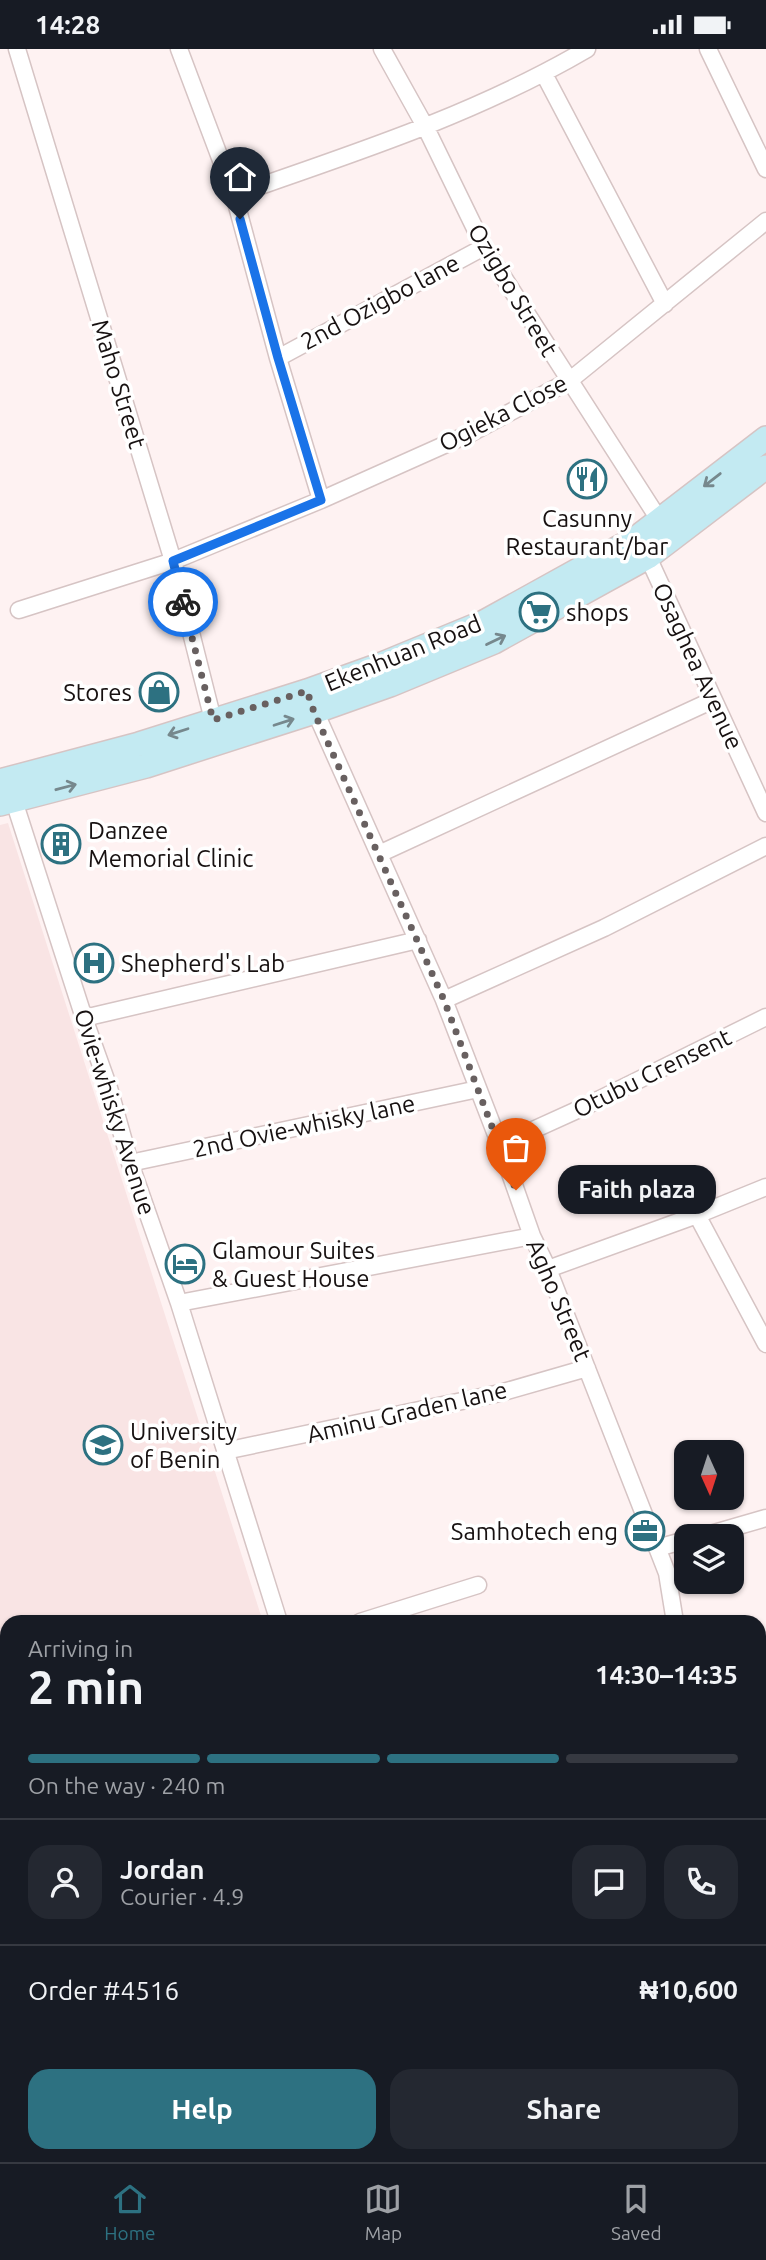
<!DOCTYPE html>
<html lang="en">
<head>
<meta charset="utf-8">
<style>
	:root { --surface:#171b24; --page:#242831; --text:#f1f3f6; --muted:#9ea1a6; --line:#363941; --accent:#2d7181 }
	body { margin:0; font-family:Ubuntu,sans-serif; background:var(--page); color:var(--text); height:100vh; display:flex; flex-direction:column; font-size:26px; white-space:nowrap }
	* { box-sizing:border-box; margin:0 }
	p { font-size:23px; color:var(--muted) }
	.icon { flex:none; width:38px; height:38px; fill:none; stroke:currentColor; stroke-width:2; stroke-linecap:round; stroke-linejoin:round }
	.map { position:relative; flex:1; overflow:hidden }
	.panel { position:absolute; left:0px; top:1566px; width:766px; height:548px; display:flex; flex-direction:column; background:var(--surface); border-radius:21px 21px 0 0; box-shadow:0 2px 5px #0004 }
	.panel>* { flex:none }
	.needle { width:46px; rotate:177deg }
	.controls { position:absolute; left:674px; top:1391px; display:grid; gap:14px }
	.controls a { display:grid; place-items:center; width:70px; height:70px; border-radius:14px; background:var(--surface); box-shadow:0 2px 5px #0004; font-size:35px }
	.pin { position:absolute; display:grid; place-items:center; width:60px; height:60px; color:#fff; margin:-72px -30px; border-radius:50% 50% 50% 0; rotate:-45deg; box-shadow:0 0 7px #0007 }
	.pin .icon { rotate:45deg }
	.courier { position:absolute; display:grid; place-items:center; width:70px; height:70px; margin:-35px; border:5px solid #1a73e8; border-radius:50%; background:#fff; color:#222; box-shadow:0 2px 9px #0007 }
	.bubble { position:absolute; height:49px; border-radius:21px; background:var(--surface); box-shadow:0 2px 5px #0004; font-size:23px; font-weight:700; line-height:49px; text-align:center }
	.overview em { font-style:normal; font-weight:700 }
	.overview div { display:flex; flex-direction:column-reverse }
	.overview { display:flex; align-items:center; justify-content:space-between; height:119px; padding:0 28px }
	h1 { font-size:46px; font-weight:700; line-height:52px }
	.bar { display:grid; grid-template-columns:repeat(4,1fr); gap:10px 7px; align-content:center; height:84px; padding:0 28px }
	.bar i { height:9px; border-radius:5px; background:var(--line) }
	.bar .selected { background:var(--accent) }
	.bar p { grid-column:span 4 }
	.line { display:flex; align-items:center; gap:18px; padding:0 28px; border-top:2px solid var(--line) }
	.line div { flex:1 }
	.round { display:grid; place-items:center; flex:none; width:74px; height:74px; border-radius:21px; background:var(--page) }
	.action { display:flex; gap:14px; margin-top:auto; padding:14px 28px }
	.action a { flex:1; height:80px; border-radius:21px; background:var(--accent); color:#fff; font-size:28px; font-weight:700; line-height:80px; text-align:center }
	.action a+a { background:var(--page); color:var(--text) }
	.status { display:flex; justify-content:space-between; align-items:center; height:49px; padding:0 35px; background:var(--surface); direction:ltr }
	.status svg { height:19px; fill:currentColor }
	.tabs { display:flex; justify-content:space-around; align-items:center; height:98px; border-top:2px solid var(--line); background:var(--surface); font-size:19px; color:var(--muted) }
	.tabs a { display:grid; justify-items:center; gap:4px }
	.tabs .selected { color:var(--accent) }
	.map>svg:first-child { display:block }
</style>
</head>
<body>
<div class="status"><b>14:28</b><svg viewBox="0 0 49 12"><path d="M0 12V9h3v3zM5 12V6h3v6zM10 12V3h3v9zM15 12V0h3v12zM26 1h20v11H26zM47 4h2v5h-2z"/></svg></div>
<div class="map">
<svg width="766" height="2113" viewBox="0 0 766 2113">
	<rect width="100%" height="100%" fill="#fef2f2"/>
	<path fill="#f9e4e4" d="M8 774 263 1573H7V1827L0 1829V776Z"/>
	<g fill="none" stroke-linecap="round" stroke-linejoin="round">
		<defs>
			<path id="minor" d="M17 0 173 512 213 671
				M179 0 234 146 278 309 321 451
				M382 0 426 79 484 198 660 472
				M708 0 766 120
				M544 25 665 255
				M234 146C355 104 476 65 587 0
				M278 309 484 198
				M648 508 766 764
				M19 561 173 512 321 451 471 384 569 332 766 172
				M311 653 444 951 500 1096 532 1187 548 1220 667 1524 675 1573
				M14 752 84 969 109 1039 130 1114 179 1254 532 1187
				M379 805 713 651
				M444 951 604 879 766 797
				M84 969 418 891
				M500 1096 586 1057 766 968
				M130 1114 478 1040
				M697 1166 766 1295
				M548 1220 697 1166 766 1138
				M179 1254 279 1573
				M225 1402 500 1344 587 1319
				M700 1488 766 1469
				M657 1499 686 1491
				M360 1573 478 1536
				M760 1633 766 1631
				M0 1845 7 1843
				M760 1882 766 1881
				M0 2030 5 2047
				M43 2113V2107
				M189 2113 190 2107
				M345 2113 346 2107
				M488 2113 489 2107
				M647 2113 648 2107"/>
			<path id="secondary" d="M0 732 139 695 307 642 382 615 484 573 636 489 766 389
				M0 755 146 717 314 663 390 636 494 593 648 508 766 418"/>
		</defs>
		<use href="#minor" stroke="#d6c4c4" stroke-width="19"/>
		<use href="#secondary" stroke="#d6c4c4" stroke-width="26"/>
		<use href="#minor" stroke="#fff" stroke-width="16"/>
		<use href="#secondary" stroke="#c3eaf2" stroke-width="23"/>
	</g>
	<defs><path id="oneway-shaft" d="M-6 0H5M1.5-3L5.5 0L1.5 3" fill="none" stroke-width="1.6" stroke-linecap="round" stroke-linejoin="round" transform="scale(1.75)"/></defs>
	<g stroke="#76888d">
		<use href="#oneway-shaft" transform="translate(712 431) rotate(142)"/>
		<use href="#oneway-shaft" transform="translate(496 591) rotate(-26)"/>
		<use href="#oneway-shaft" transform="translate(284 673) rotate(-18)"/>
		<use href="#oneway-shaft" transform="translate(178 683) rotate(162)"/>
		<use href="#oneway-shaft" transform="translate(66 738) rotate(-15)"/>
	</g>
	<g fill="none" stroke-linecap="round" stroke-linejoin="round">
		<path stroke="#686060" stroke-width="7" stroke-dasharray="0 12.6" d="M183 553 213 671 307 642 314 663 444 951 516 1141"/>
		<path stroke="#1a73e8" stroke-width="9" d="M183 553 173 512 321 451 278 309 240 170"/>
	</g>
	<defs>
		<symbol id="restaurant-ring" viewBox="-11 -11 22 22"><circle r="9.5" fill="#fff" stroke="#2d7181" stroke-width="1.5"/><path d="M-5-6h1v4h1v-4h1v4h1v-4h1v5L-1.5 .5V6h-2V.5L-5-1ZM5-6V6H3V1.5H1.5Q1.5-4 5-6Z" fill="#2d7181"/></symbol>
		<symbol id="supermarket-ring" viewBox="-11 -11 22 22"><circle r="9.5" fill="#fff" stroke="#2d7181" stroke-width="1.5"/><path d="M-6-5.5h2.5l.6 2H6L4.5 2H-2.5L-4.4-4H-6ZM-1.5 3.2a1.3 1.3 0 1 0 .1 0ZM3 3.2a1.3 1.3 0 1 0 .1 0Z" fill="#2d7181"/></symbol>
		<symbol id="shop-ring" viewBox="-11 -11 22 22"><circle r="9.5" fill="#fff" stroke="#2d7181" stroke-width="1.5"/><path d="M-5-2.5h2.3a2.7 3.5 0 0 1 5.4 0H5L5.5 6h-11ZM-1.5-2.5h3a1.5 2.3 0 0 0-3 0Z" fill="#2d7181"/></symbol>
		<symbol id="building-ring" viewBox="-11 -11 22 22"><circle r="9.5" fill="#fff" stroke="#2d7181" stroke-width="1.5"/><path d="M-4-6H4V6H1V3H-1V6H-4ZM-2.5-4.3h1.7v1.8h-1.7ZM.8-4.3h1.7v1.8H.8ZM-2.5-1h1.7V.8h-1.7ZM.8-1h1.7V.8H.8Z" fill="#2d7181"/></symbol>
		<symbol id="hospital-ring" viewBox="-11 -11 22 22"><circle r="9.5" fill="#fff" stroke="#2d7181" stroke-width="1.5"/><path d="M-5-5h3v3.5h4V-5h3V5h-3V1.5h-4V5h-3Z" fill="#2d7181"/></symbol>
		<symbol id="hotel-ring" viewBox="-11 -11 22 22"><circle r="9.5" fill="#fff" stroke="#2d7181" stroke-width="1.5"/><path d="M-6-4.5h1.5V1H6V5H4.5V3h-9V5H-6ZM-4 0a1.8 1.8 0 1 1 3.6 0ZM.5 0V-2.5h3Q6-2.5 6 0Z" fill="#2d7181"/></symbol>
		<symbol id="university-ring" viewBox="-11 -11 22 22"><circle r="9.5" fill="#fff" stroke="#2d7181" stroke-width="1.5"/><path d="M0-5L7-2L0 1L-7-2ZM-4 1L0 2.5L4 1V4Q0 6-4 4Z" fill="#2d7181"/></symbol>
		<symbol id="office-ring" viewBox="-11 -11 22 22"><circle r="9.5" fill="#fff" stroke="#2d7181" stroke-width="1.5"/><path d="M-6-3h4V-5.5h4V-3h4V5H-6ZM-1-4.5V-3h2v-1.5ZM-6 0V1H6V0Z" fill="#2d7181"/></symbol>
	</defs>
	<g fill-rule="evenodd">
		<use href="#restaurant-ring" x="565" y="408" width="44" height="44"/>
		<use href="#supermarket-ring" x="517" y="541" width="44" height="44"/>
		<use href="#shop-ring" x="137" y="621" width="44" height="44"/>
		<use href="#building-ring" x="39" y="773" width="44" height="44"/>
		<use href="#hospital-ring" x="72" y="892" width="44" height="44"/>
		<use href="#hotel-ring" x="163" y="1193" width="44" height="44"/>
		<use href="#university-ring" x="81" y="1374" width="44" height="44"/>
		<use href="#office-ring" x="623" y="1460" width="44" height="44"/>
	</g>
	<g text-anchor="middle" dominant-baseline="central" stroke-width="7" stroke-linejoin="round" paint-order="stroke">
		<g font-size="24" fill="#171111" stroke="#fff">
			<text transform="translate(513 241) rotate(59)">Ozigbo Street</text>
			<text transform="translate(380 253) rotate(-28)">2nd Ozigbo lane</text>
			<text transform="translate(119 335) rotate(73)">Maho Street</text>
			<text transform="translate(503 364) rotate(-27)">Ogieka Close</text>
			<text transform="translate(403 604) rotate(-22)">Ekenhuan Road</text>
			<text transform="translate(698 617) rotate(65)">Osaghea Avenue</text>
			<text transform="translate(652 1024) rotate(-26)">Otubu Crensent</text>
			<text transform="translate(115 1063) rotate(72)">Ovie-whisky Avenue</text>
			<text transform="translate(304 1077) rotate(-12)">2nd Ovie-whisky lane</text>
			<text transform="translate(559 1251) rotate(67)">Agho Street</text>
			<text transform="translate(407 1363) rotate(-13)">Aminu Graden lane</text>
		</g>
		<g font-size="24" fill="#171111" stroke="#fff" text-anchor="start">
			<text x="587" y="469" text-anchor="middle">Casunny<tspan x="587" dy="28">Restaurant/bar</tspan></text>
			<text x="566" y="563">shops</text>
			<text x="132" y="643" text-anchor="end">Stores</text>
			<text x="88" y="781">Danzee<tspan x="88" dy="28">Memorial Clinic</tspan></text>
			<text x="121" y="914">Shepherd's Lab</text>
			<text x="212" y="1201">Glamour Suites<tspan x="212" dy="28">&amp; Guest House</tspan></text>
			<text x="130" y="1382">University<tspan x="130" dy="28">of Benin</tspan></text>
			<text x="618" y="1482" text-anchor="end">Samhotech eng</text>
		</g>
	</g>
</svg>
<div class="controls">
<a><svg class="needle" viewBox="-14 -14 28 28"><path d="M0-13l5 13h-10z" fill="#e53935"/><path d="M0 13l5-13h-10z" fill="#9ea1a6"/></svg></a>
<a><svg class="icon" aria-label="layers" viewBox="0 0 24 24"><path d="M12 4l9 5-9 5-9-5zM3 14l9 5 9-5"/></svg></a>
</div>
<div class="pin" style="left:516px;top:1141px;background:#ea580c"><svg class="icon" aria-label="bag" viewBox="0 0 24 24"><path d="M5 8h14l-1 12H6zM9 8a3 3 0 0 1 6 0"/></svg></div>
<div class="pin" style="left:240px;top:170px;background:#1f2937"><svg class="icon" aria-label="home" viewBox="0 0 24 24"><path d="M3 11l9-7 9 7M6 9v11h12V9"/></svg></div>
<div class="courier" style="left:183px;top:553px"><svg class="icon" aria-label="bike" viewBox="0 0 24 24"><circle cx="6" cy="16" r="4"/><circle cx="18" cy="16" r="4"/><path d="M6 16l4-8h5l3 8M10 8l3 8H6M13 5h3"/></svg></div>
<div class="bubble" style="left:558px;top:1116px;width:158px">Faith plaza</div>
<section class="panel">
<div class="overview"><div><h1>2 min</h1><p>Arriving in</p></div><em>14:30–14:35</em></div>
<div class="bar"><i class="selected"></i><i class="selected"></i><i class="selected"></i><i></i><p>On the way · 240 m</p></div>
<div class="line" style="height:126px"><a class="round"><svg class="icon" aria-label="person" viewBox="0 0 24 24"><circle cx="12" cy="8" r="4"/><path d="M4 21q1-7 8-7t8 7"/></svg></a><div><b>Jordan</b><p>Courier · 4.9</p></div><a class="round"><svg class="icon" aria-label="chat" viewBox="0 0 24 24"><path d="M4 5h16v11H9l-5 4z"/></svg></a><a class="round"><svg class="icon" aria-label="phone" viewBox="0 0 24 24"><path d="M5 4h4l2 5-3 2q2 4 5 5l2-3 5 2v4C11 20 4 13 5 4z"/></svg></a></div>
<div class="line" style="height:91px"><div>Order #4516</div><b>₦10,600</b></div>
<div class="action"><a>Help</a><a>Share</a></div>
</section>
</div>
<nav class="tabs">
<a class="selected"><svg class="icon" aria-label="home" viewBox="0 0 24 24"><path d="M3 11l9-7 9 7M6 9v11h12V9"/></svg>Home</a>
<a><svg class="icon" aria-label="map" viewBox="0 0 24 24"><path d="M3 6l6-2 6 2 6-2v14l-6 2-6-2-6 2zM9 4v14M15 6v14"/></svg>Map</a>
<a><svg class="icon" aria-label="saved" viewBox="0 0 24 24"><path d="M7 4h10v16l-5-4-5 4z"/></svg>Saved</a>
</nav>
</body>
</html>
